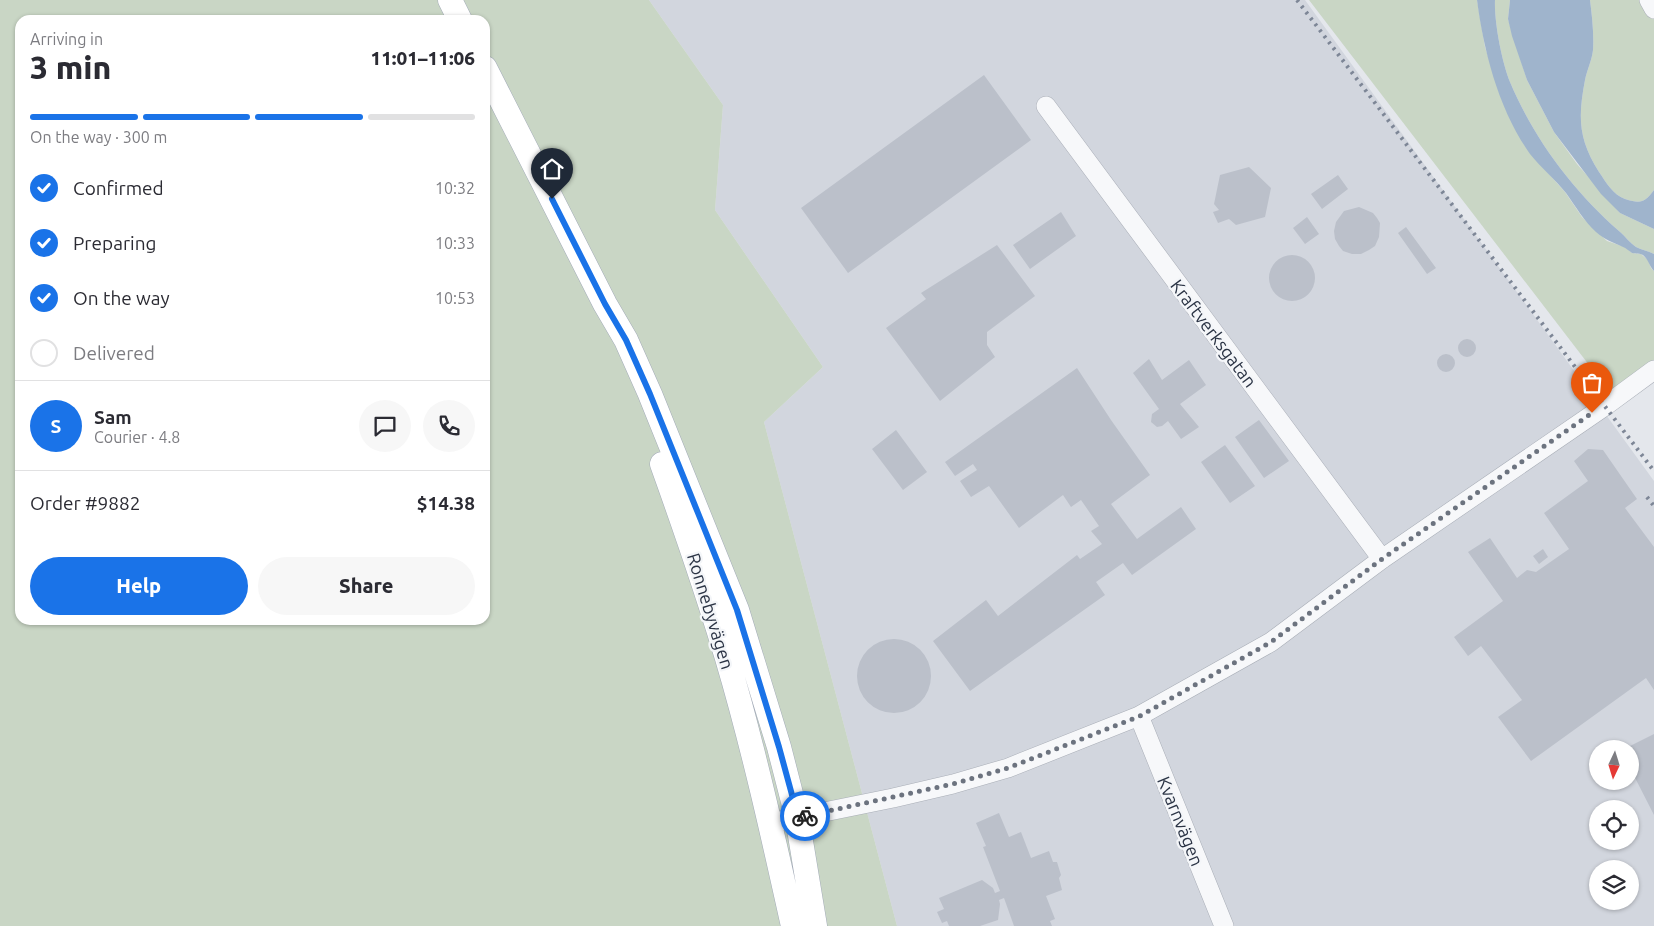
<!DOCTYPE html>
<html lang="en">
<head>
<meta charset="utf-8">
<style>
	:root { --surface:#fff; --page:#f7f7f7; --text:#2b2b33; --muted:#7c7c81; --line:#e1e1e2; --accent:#1a73e8 }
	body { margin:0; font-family:Ubuntu,sans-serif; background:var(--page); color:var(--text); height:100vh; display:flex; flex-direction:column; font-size:19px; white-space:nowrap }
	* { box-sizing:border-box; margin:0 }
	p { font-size:16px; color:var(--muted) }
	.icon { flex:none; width:28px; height:28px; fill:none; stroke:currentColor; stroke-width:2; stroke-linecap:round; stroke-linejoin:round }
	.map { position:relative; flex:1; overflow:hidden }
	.drawer { position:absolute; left:15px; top:15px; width:475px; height:610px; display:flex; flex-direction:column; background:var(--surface); border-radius:15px; box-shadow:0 1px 4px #0004 }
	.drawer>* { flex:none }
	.needle { width:32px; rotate:184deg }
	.buttons { position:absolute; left:1589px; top:740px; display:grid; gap:10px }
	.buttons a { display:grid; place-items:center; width:50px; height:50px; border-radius:50%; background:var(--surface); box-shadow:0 1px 4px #0004; font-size:25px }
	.pin { position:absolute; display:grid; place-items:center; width:42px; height:42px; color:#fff; margin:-51px -21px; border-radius:50% 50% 50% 0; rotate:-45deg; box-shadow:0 0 5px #0007 }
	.pin .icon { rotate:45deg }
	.courier { position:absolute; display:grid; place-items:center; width:50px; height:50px; margin:-25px; border:4px solid #1a73e8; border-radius:50%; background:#fff; color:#222; box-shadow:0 1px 6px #0007 }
	.headline em { font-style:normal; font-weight:800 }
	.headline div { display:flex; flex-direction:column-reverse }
	.headline { display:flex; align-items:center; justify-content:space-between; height:85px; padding:0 15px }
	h1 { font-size:32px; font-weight:800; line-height:38px }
	.bar { display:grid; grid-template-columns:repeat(4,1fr); gap:8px 5px; align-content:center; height:60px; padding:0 15px }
	.bar i { height:6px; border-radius:4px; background:var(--line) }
	.bar .on { background:var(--accent) }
	.bar p { grid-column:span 4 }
	.line { display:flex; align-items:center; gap:12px; padding:0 15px; border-top:1px solid var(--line) }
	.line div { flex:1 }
	.round { display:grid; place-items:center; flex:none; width:52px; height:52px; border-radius:26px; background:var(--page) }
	ol { padding:0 15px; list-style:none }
	li { display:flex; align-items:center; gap:15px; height:55px }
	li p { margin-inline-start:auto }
	li .icon { padding:5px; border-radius:50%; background:var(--accent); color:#fff; stroke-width:4 }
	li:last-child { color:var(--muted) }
	li i { width:28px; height:28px; border:2px solid var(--line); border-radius:50% }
	.cta { display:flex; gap:10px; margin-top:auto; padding:10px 15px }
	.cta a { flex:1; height:58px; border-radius:30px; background:var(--accent); color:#fff; font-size:20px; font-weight:800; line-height:58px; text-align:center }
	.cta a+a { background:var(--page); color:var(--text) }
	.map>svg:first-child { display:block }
</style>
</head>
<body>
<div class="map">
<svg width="1654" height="926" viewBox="0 0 1654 926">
	<rect width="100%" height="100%" fill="#e4e7ec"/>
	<path fill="#d2d6de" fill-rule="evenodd" d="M649 0H1305L1654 481V926H897L764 422 823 367 715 210 723 105ZM1598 749H1630V781H1598ZM1598 809H1630V841H1598ZM1598 869H1630V901H1598Z"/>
	<path fill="#c9d6c5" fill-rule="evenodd" d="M0 0H649L723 105 715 210 823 367 764 422 897 926H0ZM20 20H485V620H20Z
		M1309 0H1477L1485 47 1495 78 1507 112 1531 154 1565 192 1582 217 1607 241 1625 247 1632 253 1641 254 1648 260 1651 268 1654 271V364L1612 395Z
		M1495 0H1510L1508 19 1527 80 1554 132 1577 164 1620 213 1654 229V254C1648 251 1642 250 1636 247 1630 243 1625 236 1619 231 1573 191 1534 139 1510 82 1502 62 1494 22 1495 0Z
		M1590 0H1654V190C1644 203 1641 204 1625 199 1613 195 1606 182 1599 172 1578 139 1578 117 1585 80 1587 70 1592 60 1593 50 1594 33 1592 16 1590 0Z"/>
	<path fill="#9fb4cc" d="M1477 0H1495C1494 22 1502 62 1510 82 1534 139 1573 191 1619 231 1625 236 1630 243 1636 247 1642 250 1648 251 1654 254V271C1649 266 1649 260 1643 255 1640 253 1636 254 1632 253 1629 251 1626 248 1623 247 1613 242 1605 240 1596 232 1584 221 1576 207 1566 193 1555 179 1541 168 1530 154 1499 110 1484 53 1477 0Z
		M1510 0H1590C1592 16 1594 33 1593 50 1592 60 1587 70 1585 80 1578 117 1578 139 1599 172 1606 182 1613 195 1625 199 1641 204 1644 203 1654 190V229L1620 213 1601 194 1554 132 1527 80 1512 36 1508 19Z"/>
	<path fill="#bbc0ca" d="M984 75 1031 140 848 273 801 208Z
		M1249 167 1271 188 1265 217 1236 225 1229 219 1218 223 1213 212 1219 210 1214 204 1220 175Z
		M1338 175 1348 189 1322 209 1311 194Z
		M1359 207 1373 213 1377 218 1380 223 1379 237 1375 246 1369 250 1361 254H1352L1343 251 1339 246 1335 239 1334 231 1336 222 1344 211Z
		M1061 212 1076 236 1030 269 1013 245Z
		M1307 217 1319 234 1305 244 1293 228Z
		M1406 227 1436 268 1427 274 1398 233Z
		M997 245 1035 296 987 332V345L995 357 940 401 886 328 926 299 921 293Z
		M1269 278a23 23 0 1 1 46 0a23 23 0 1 1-46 0Z
		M1458 348a9 9 0 1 1 18 0a9 9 0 1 1-18 0Z
		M1437 363a9 9 0 1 1 18 0a9 9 0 1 1-18 0Z
		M1149 359 1162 380 1189 360 1206 385 1180 404 1199 427 1181 439 1168 421 1162 426 1157 427 1151 422 1152 414 1159 409 1133 373Z
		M1077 368 1111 420 1150 475 1111 504 1137 539 1181 507 1196 529 1132 575 1123 563 1096 582 1105 595 970 691 933 641 986 600 998 616 1077 555 1080 559 1102 544 1091 531 1099 526 1081 500 1071 507 1063 495 1019 528 989 486 971 497 960 481 977 470 973 464 955 476 945 462Z
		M1259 420 1289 461 1264 478 1235 437Z
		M896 430 927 472 903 490 872 449Z
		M1225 445 1255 486 1230 503 1201 462Z
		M1588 449 1603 450 1637 499 1625 508 1654 547V690L1646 678 1531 761 1498 717 1522 700 1481 646 1468 656 1454 637 1503 601 1468 552 1490 538 1517 578 1527 570 1536 572 1569 549 1544 513 1588 481 1574 461Z
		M1543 549 1548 557 1539 564 1533 556Z
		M857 676a37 37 0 1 1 74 0a37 37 0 1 1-74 0Z
		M1654 734V815L1630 768V749H1624Z
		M999 813 1009 837 1021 832 1031 858 1049 851 1053 862H1057L1061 875 1059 878 1062 890 1046 896 1055 919 1050 921 1052 926H1014L1004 898 999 900 1000 904 998 920 980 926H949L947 921 942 923 937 912 944 909 939 898 982 880 993 888 995 893 1000 891 983 847 986 846 976 823Z"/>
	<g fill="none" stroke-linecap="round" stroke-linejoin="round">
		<defs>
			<path id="minor" d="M1649 0 1654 9
				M1046 106 1382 559
				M1139 716 1224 926
				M770 823 893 798 953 784 1008 768 1139 716 1271 642 1382 559 1605 406 1654 370"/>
			<path id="major" d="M450 0 460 20
				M485 68 605 304 626 340 650 394 737 610 779 747 797 817 815 926
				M662 464C685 528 707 592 727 658 753 746 773 836 793 926"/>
		</defs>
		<use href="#minor" stroke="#a9aeb7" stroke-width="20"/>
		<use href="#major" stroke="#a3abb8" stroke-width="25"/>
		<use href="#minor" stroke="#f7f8fa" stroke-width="19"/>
		<use href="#major" stroke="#fff" stroke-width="24"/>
		<path stroke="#7d8696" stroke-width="4" stroke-dasharray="2.5 5" stroke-linecap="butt" d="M1297 0 1654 471
			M1647 497 1654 506"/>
	</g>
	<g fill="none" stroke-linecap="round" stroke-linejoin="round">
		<path stroke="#6c737f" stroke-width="5" stroke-dasharray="0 9" d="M805 816 953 784 1008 768 1140 716 1271 642 1382 559 1592 413"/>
		<path stroke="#1a73e8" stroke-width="6" d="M552 199 605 304 626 340 650 394 698 513 737 610 779 747 798 817 805 816"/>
	</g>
	<g text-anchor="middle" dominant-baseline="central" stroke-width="4.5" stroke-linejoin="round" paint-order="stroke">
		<g font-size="18" fill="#2b3445" stroke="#f4f6f9">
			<text transform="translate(1214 333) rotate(53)">Kraftverksgatan</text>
			<text transform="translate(711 611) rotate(73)">Ronnebyvägen</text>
			<text transform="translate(1181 821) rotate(68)">Kvarnvägen</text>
		</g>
	</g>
</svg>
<div class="buttons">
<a><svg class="needle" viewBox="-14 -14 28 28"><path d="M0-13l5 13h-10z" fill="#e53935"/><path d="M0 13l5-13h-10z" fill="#7c7c81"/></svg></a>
<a><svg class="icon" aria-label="locate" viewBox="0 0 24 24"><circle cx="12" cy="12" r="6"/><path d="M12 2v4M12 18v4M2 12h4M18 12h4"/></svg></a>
<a><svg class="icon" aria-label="layers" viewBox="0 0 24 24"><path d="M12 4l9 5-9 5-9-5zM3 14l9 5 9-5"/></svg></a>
</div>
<div class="pin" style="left:1592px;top:413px;background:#ea580c"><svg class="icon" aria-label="bag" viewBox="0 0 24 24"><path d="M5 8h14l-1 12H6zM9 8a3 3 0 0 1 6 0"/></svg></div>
<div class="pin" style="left:552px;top:199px;background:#1f2937"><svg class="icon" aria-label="home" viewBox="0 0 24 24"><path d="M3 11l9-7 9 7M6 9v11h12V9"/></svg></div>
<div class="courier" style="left:805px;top:816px"><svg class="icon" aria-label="bike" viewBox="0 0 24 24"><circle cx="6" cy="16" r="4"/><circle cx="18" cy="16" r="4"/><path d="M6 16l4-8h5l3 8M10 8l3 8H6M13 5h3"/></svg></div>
<section class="drawer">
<div class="headline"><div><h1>3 min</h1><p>Arriving in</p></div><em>11:01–11:06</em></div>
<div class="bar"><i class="on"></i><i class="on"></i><i class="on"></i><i></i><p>On the way · 300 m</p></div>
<ol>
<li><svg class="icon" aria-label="check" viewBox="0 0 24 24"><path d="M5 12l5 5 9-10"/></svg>Confirmed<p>10:32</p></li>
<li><svg class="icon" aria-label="check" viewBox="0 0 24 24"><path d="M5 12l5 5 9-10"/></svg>Preparing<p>10:33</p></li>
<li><svg class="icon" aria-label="check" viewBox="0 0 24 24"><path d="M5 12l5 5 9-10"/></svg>On the way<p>10:53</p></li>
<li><i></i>Delivered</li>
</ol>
<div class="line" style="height:90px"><b class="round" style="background:var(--accent);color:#fff">S</b><div><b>Sam</b><p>Courier · 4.8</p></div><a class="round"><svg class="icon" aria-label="chat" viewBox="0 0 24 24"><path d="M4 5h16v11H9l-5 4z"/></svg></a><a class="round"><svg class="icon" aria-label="phone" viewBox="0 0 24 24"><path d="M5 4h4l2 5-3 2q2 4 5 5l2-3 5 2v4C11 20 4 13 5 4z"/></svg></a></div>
<div class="line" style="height:65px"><div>Order #9882</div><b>$14.38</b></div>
<div class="cta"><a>Help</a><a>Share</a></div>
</section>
</div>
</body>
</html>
